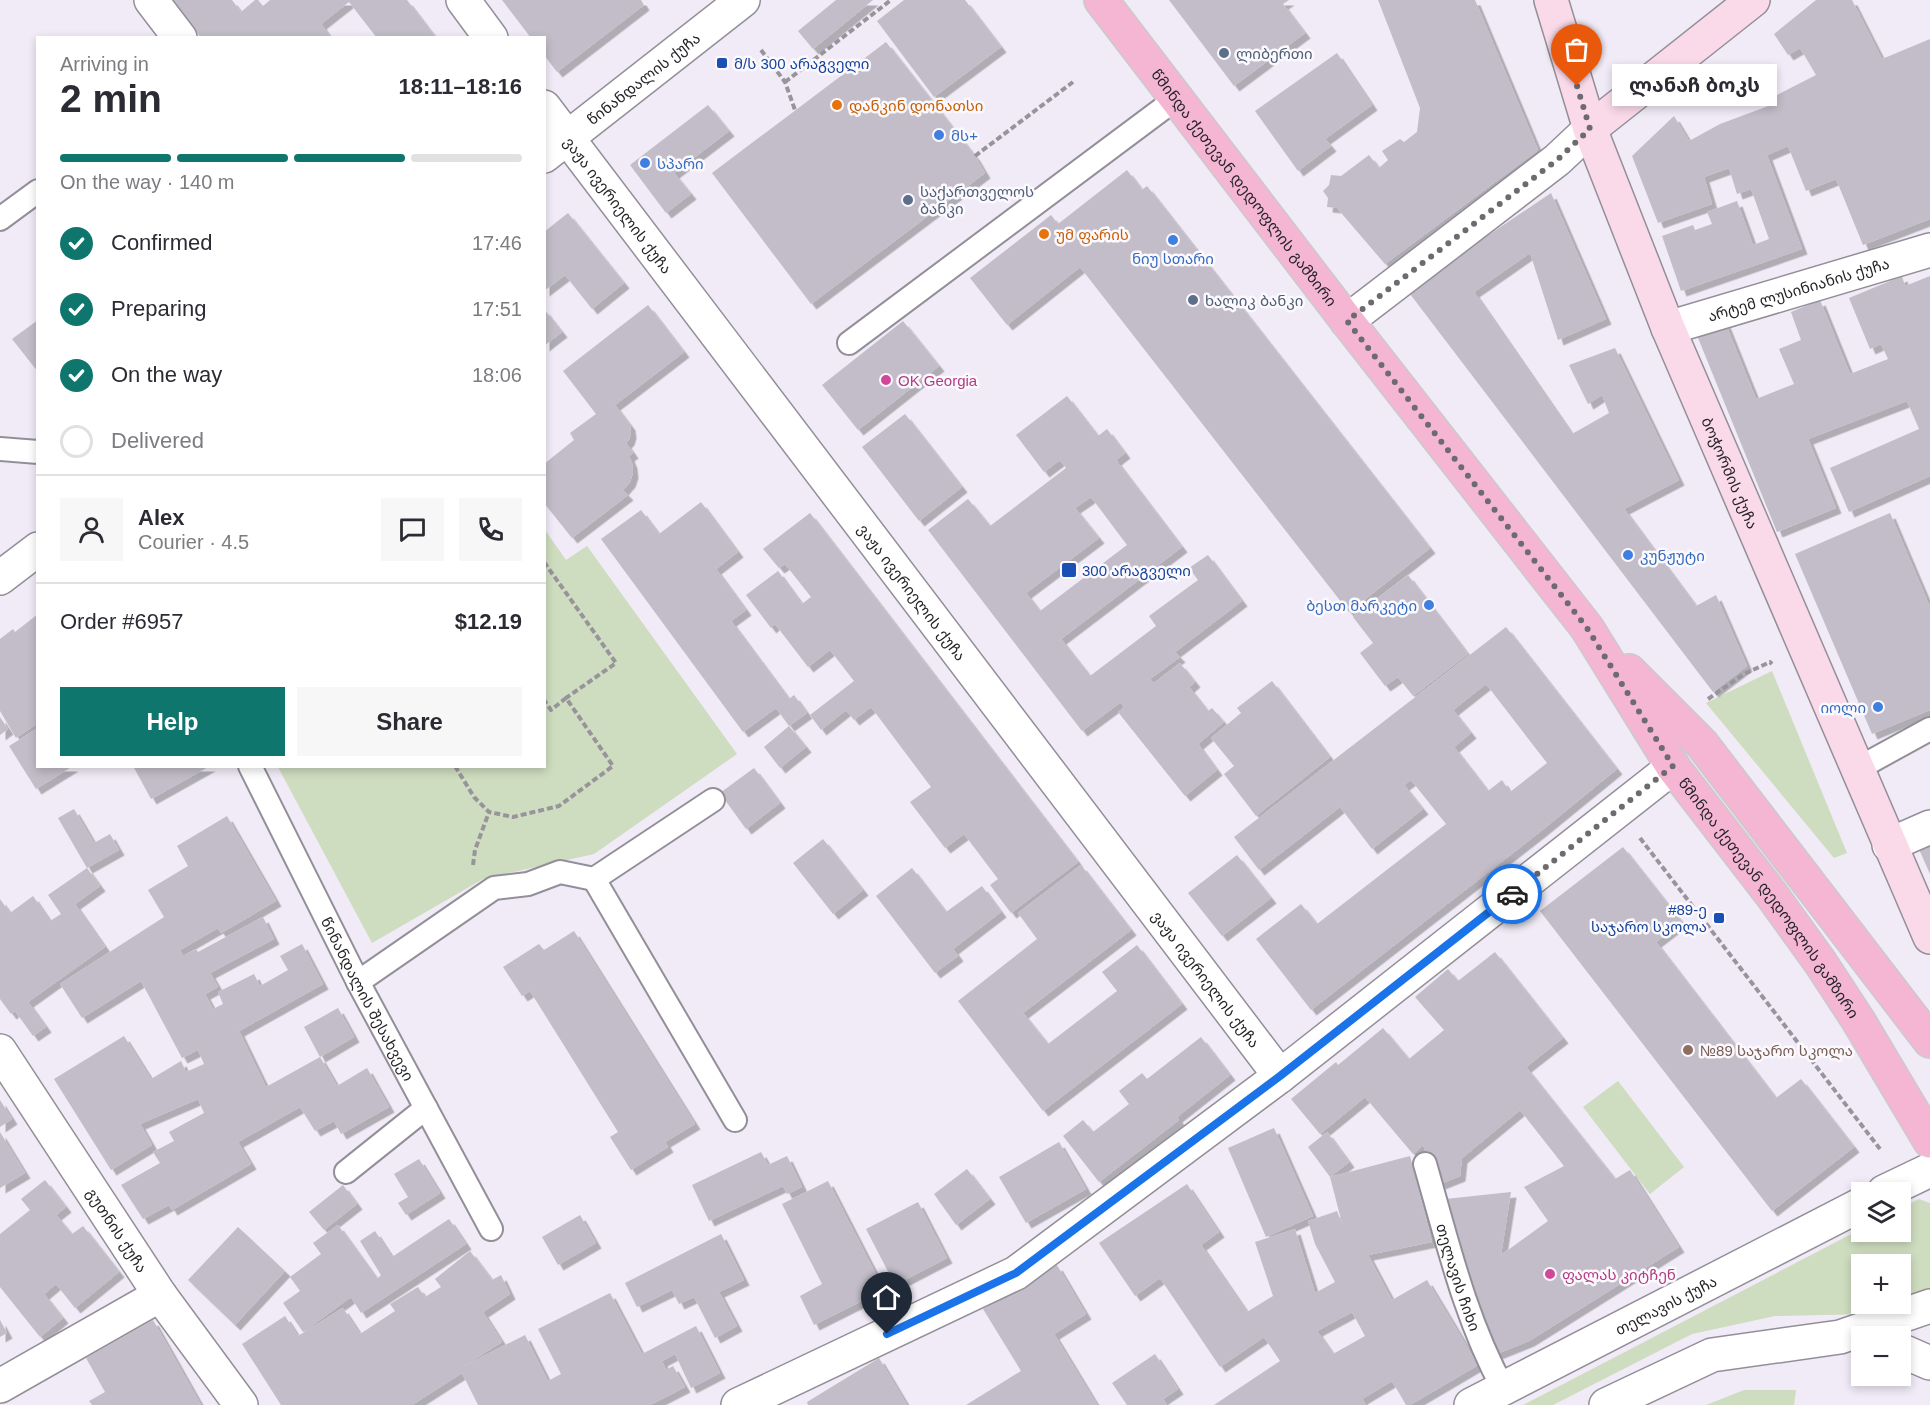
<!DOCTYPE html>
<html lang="en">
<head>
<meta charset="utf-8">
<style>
	:root { --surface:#fff; --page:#f7f7f7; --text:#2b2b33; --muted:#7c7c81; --line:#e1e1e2; --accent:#0f766e }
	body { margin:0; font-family:Helvetica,"Noto Sans Georgian",sans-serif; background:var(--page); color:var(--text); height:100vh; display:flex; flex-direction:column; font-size:22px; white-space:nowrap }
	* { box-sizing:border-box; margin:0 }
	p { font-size:20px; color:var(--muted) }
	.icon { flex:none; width:33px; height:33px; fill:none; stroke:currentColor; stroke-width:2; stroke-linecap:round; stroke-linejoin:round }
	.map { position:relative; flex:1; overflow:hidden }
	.drawer { position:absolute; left:36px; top:36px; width:510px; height:732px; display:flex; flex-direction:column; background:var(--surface); border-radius:0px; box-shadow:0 3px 9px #0003 }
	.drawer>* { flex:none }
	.tools { position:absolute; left:1851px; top:1182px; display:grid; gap:12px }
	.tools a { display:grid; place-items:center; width:60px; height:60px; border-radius:0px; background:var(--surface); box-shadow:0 3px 9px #0003; font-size:30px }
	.pin { position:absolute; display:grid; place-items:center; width:51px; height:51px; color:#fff; margin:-62px -26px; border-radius:50% 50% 50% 0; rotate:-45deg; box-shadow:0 0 6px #0007 }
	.pin .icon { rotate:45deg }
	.courier { position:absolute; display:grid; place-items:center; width:60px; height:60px; margin:-30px; border:4px solid #1a73e8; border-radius:50%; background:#fff; color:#222; box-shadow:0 2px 8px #0007 }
	.bubble { position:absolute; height:42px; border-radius:0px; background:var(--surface); box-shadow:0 3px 9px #0003; font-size:20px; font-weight:700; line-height:42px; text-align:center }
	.headline em { font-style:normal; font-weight:700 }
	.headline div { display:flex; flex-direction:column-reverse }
	.headline { display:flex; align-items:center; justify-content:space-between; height:102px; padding:0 24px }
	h1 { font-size:39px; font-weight:700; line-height:45px }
	.bar { display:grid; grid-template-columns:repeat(4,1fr); gap:9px 6px; align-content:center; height:72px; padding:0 24px }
	.bar i { height:8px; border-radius:4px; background:var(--line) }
	.bar .current { background:var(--accent) }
	.bar p { grid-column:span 4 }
	.line { display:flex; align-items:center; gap:15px; padding:0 24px; border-top:2px solid var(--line) }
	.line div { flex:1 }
	.round { display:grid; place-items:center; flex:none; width:63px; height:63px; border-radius:0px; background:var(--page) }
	ol { padding:0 24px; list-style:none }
	li { display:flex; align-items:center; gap:18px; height:66px }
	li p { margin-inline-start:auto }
	li .icon { padding:6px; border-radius:50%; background:var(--accent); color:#fff; stroke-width:4 }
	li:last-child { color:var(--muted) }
	li i { width:33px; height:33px; border:3px solid var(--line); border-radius:50% }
	.cta { display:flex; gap:12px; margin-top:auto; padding:12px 24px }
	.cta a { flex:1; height:69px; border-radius:0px; background:var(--accent); color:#fff; font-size:24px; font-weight:700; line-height:69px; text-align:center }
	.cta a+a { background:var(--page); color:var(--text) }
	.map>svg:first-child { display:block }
</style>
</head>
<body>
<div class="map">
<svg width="1930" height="1405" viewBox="0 0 1930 1405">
	<defs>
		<filter id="shadow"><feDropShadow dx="5.5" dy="5.5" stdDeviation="0" flood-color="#0004"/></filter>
	</defs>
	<rect width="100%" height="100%" fill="#f0ebf6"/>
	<path fill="#cedcbf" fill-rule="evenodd" d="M545 530 566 560 587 546 737 754 594 854 483 879 372 943 278 767 544 766Z
		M1772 671 1847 853 1834 858 1706 703Z
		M1618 1081 1684 1167 1650 1194 1583 1107Z
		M1919 1199 1930 1203V1291L1919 1298 1870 1314 1775 1316 1692 1334 1553 1405H1523L1861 1229 1862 1232H1900L1901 1208ZM1862 1264H1900V1304H1862Z
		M1744 1390H1796L1794 1405H1706Z"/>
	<path fill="#c2bdc8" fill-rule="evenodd" filter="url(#shadow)" d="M172 0H232L241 12 255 0H258L263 6 270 0H407L436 38H377L349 2 321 24 331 38H201Z
		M502 0H641L644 5 557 72 544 55V38H531Z
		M836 0H873L813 49 798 31Z
		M904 0H965L1001 47 934 97 877 21Z
		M1169 0H1289L1283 4 1305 33 1234 86Z
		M1378 0H1475L1538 150 1385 264 1337 208 1327 207 1328 198 1323 191 1329 185 1331 175 1341 176 1369 155 1379 168 1388 160 1382 151 1400 139 1404 142 1417 132 1420 108Z
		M1816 0H1852L1882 59 1930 39V219L1863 245 1836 179 1806 191 1788 146 1767 155 1802 249 1681 291 1662 236 1693 225 1695 230 1712 224 1707 212 1737 201 1753 245 1769 239 1751 189 1737 194 1729 168 1704 177 1712 204 1658 223 1632 156 1674 116 1689 141 1720 124 1771 105 1769 99 1816 75 1800 48 1788 55 1774 34Z
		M886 42 975 156 985 173 811 304 712 173Z
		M1337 53 1372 105 1325 139 1331 146 1298 171 1255 111Z
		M708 105 729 131 674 173 691 194 666 213 630 165Z
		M1127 170 1142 190 1147 186 1430 548 1349 612 1080 267 1007 325 970 278 1051 215 1058 224Z
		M1551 193 1606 319 1558 340 1530 253 1474 292 1572 434 1609 413 1602 395 1588 404 1569 365 1615 348 1679 480 1624 509 1696 606 1716 595 1747 666 1713 692 1407 290Z
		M568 213 624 283 592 309 565 275 544 291V232Z
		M1902 276 1905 286 1930 276V476L1849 512 1830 468 1919 429 1907 401 1808 439 1836 508 1777 532 1696 333 1725 322 1756 399 1794 384 1779 349 1801 340 1791 312 1820 300 1850 374 1888 359 1881 344 1870 349 1849 298Z
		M648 305 684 352 615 405 630 425 631 433 629 440 626 443 633 453 629 456 632 463 633 473 630 482 623 490 628 495 572 538 544 503V464L574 440 570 433 596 414 563 371Z
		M544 309 562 332 544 346Z
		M38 320V372L12 339Z
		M903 321 939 366 858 430 822 385Z
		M1067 396 1098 436 1107 429 1125 453 1116 460 1182 547 1061 639 1090 676 1156 626 1149 616 1198 580 1189 568 1208 555 1242 601 1175 652 1180 657 1150 679 1154 683 1180 663 1195 682 1189 687 1208 711 1212 708 1224 722 1198 744 1217 770 1185 796 1118 712 1124 708 1121 702 1082 731 928 530 968 499 990 526 1066 468 1060 460 1044 472 1016 435ZM1091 497 1127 545 1040 611 1026 593 1099 538 1075 508Z
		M905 414 962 487 919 521 862 447Z
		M701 502 738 552 716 569 746 610 731 621 789 699 794 695 807 713 789 726 776 708 743 732 601 539 641 510 659 534Z
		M810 513 1078 862 1011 913 990 885 998 879 964 834 945 848 910 802 931 787 871 707 854 720 846 710 821 730 810 715 854 681 830 650 808 667 775 624 771 628 746 595 778 571 802 604 811 597 785 564 779 568 763 549Z
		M1890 513 1930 607V710L1872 734 1795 554Z
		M1408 575 1468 654 1413 696 1398 677 1385 686 1360 653 1373 643 1353 617Z
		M38 614V723L16 738 0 711V639L13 629 15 632Z
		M1506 627 1617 769 1541 831 1311 1010 1256 939 1301 904 1317 924 1446 824 1411 780 1404 785 1423 809 1372 849 1340 807 1259 870 1234 837ZM1486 684 1547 763 1510 792 1502 780 1488 791 1454 747 1471 733 1453 710Z
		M1272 681 1330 757 1256 816 1224 774 1234 766 1211 738 1241 713 1237 708Z
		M0 717 8 729 0 735Z
		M789 726 806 747 780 768 764 747Z
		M38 728V766H73L36 789 9 746Z
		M133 766H210L151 799Z
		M754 768 780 803 746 829 720 793Z
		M74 809 94 843 110 834 119 850 87 868 100 886 75 904 105 947 28 1002 46 1027 33 1036 15 1011 11 1014 0 999V899L10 913 33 896 50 921 61 914 48 895 87 868 58 818Z
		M227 816 276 901 221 933 218 928 180 950 183 956 196 949 198 952 263 917 274 939 210 973 218 987 205 994 213 1009 223 1004 218 992 254 974 260 986 288 970 280 956 302 944 323 984 239 1031 266 1087 320 1057 304 1027 338 1008 354 1037 320 1057 337 1086 367 1068 389 1107 341 1134 334 1121 315 1131 300 1107 238 1142 251 1164 172 1210 169 1205 143 1219 121 1185 160 1163 153 1152 174 1141 169 1132 204 1113 198 1099 140 1124 152 1145 111 1170 54 1079 124 1036 151 1079 181 1061 186 1072 204 1064 198 1050 182 1058 141 981 82 1018 60 984 164 917 148 890 188 866 177 846Z
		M823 839 863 890 833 914 793 863Z
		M1930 841V874L1918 847Z
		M1623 847 1682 922 1656 942 1776 1098 1801 1079 1854 1147 1772 1211 1540 911Z
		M1237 855 1271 898 1222 936 1188 893Z
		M1081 865 1131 930 1023 1013 1048 1044 1117 991 1102 972 1137 945 1182 1004 1043 1111 958 1001 1037 939 1018 913Z
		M912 868 946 912 982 886 1001 912 953 949 958 956 935 973 876 896Z
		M574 931 695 1124 665 1142 668 1147 631 1170 610 1137 618 1132 530 991 522 996 503 967 539 944 544 950Z
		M1495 952 1563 1038 1526 1067 1615 1179 1630 1170 1679 1247 1529 1341 1494 1355 1445 1199 1511 1192 1501 1255 1548 1221 1524 1187 1564 1166 1520 1110 1462 1158 1460 1176 1440 1184 1423 1145 1413 1154 1365 1097 1320 1134 1291 1099 1336 1062 1338 1065 1383 1028 1409 1059 1444 1030 1415 997 1448 969 1458 981Z
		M1201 1037 1230 1075 1177 1117 1179 1120 1099 1182 1063 1136 1083 1120 1093 1132 1129 1104 1119 1091 1142 1073 1147 1079Z
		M0 1100 12 1119 0 1127Z
		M1274 1128 1313 1216 1266 1237 1228 1148Z
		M0 1132 25 1173 0 1188Z
		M1327 1132 1349 1162 1330 1177 1410 1156 1432 1242 1368 1255 1392 1300 1427 1280 1478 1365 1410 1405H1406L1392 1381 1362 1399 1366 1405H1214L1280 1361 1264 1337 1220 1367 1160 1278 1135 1296 1099 1243 1187 1184 1219 1232 1201 1245 1247 1312 1273 1296 1255 1242 1295 1229 1315 1293 1335 1282 1315 1244 1308 1221 1337 1211 1343 1227 1330 1177 1308 1147ZM1352 1312 1365 1336 1333 1354 1317 1331Z
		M1059 1142 1086 1189 1026 1223 999 1177Z
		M761 1152 768 1165 787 1156 802 1187 787 1194 783 1186 709 1221 692 1185Z
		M419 1159 440 1193 406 1215 398 1203 408 1197 394 1174Z
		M967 1169 990 1199 956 1225 934 1194Z
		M45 1180 66 1207 56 1215 72 1234 83 1226 119 1272 75 1308 56 1284 44 1294 63 1318 40 1337 0 1287V1234L30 1210 21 1199Z
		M828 1181 884 1290 814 1325 800 1296 822 1284 782 1204Z
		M343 1185 357 1204 324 1230 309 1212Z
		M918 1202 947 1258 895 1285 866 1229Z
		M580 1215 596 1243 558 1265 542 1237Z
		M449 1219 466 1244 361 1313 351 1297 303 1332 283 1303 300 1291 290 1277 321 1254 313 1243 338 1225 377 1279 381 1275 360 1241 375 1231 392 1257Z
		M238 1227 285 1271 235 1325 188 1280Z
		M721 1234 744 1280 719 1292 737 1326 715 1338 694 1297 679 1304 672 1290 637 1307 625 1283Z
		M470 1251 492 1280 501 1275 510 1294 483 1312 502 1342 462 1367 525 1335 548 1381 561 1374 538 1329 610 1293 642 1354 696 1326 720 1373 691 1388 675 1354 662 1361 666 1370 673 1366 685 1387 650 1405H478L462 1373 412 1405H281L242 1344 285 1316 298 1336 343 1308 360 1334 395 1311 390 1304 418 1287 425 1297 441 1287 435 1279Z
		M1057 1265 1086 1314 1054 1334 1097 1405H966L1021 1371 983 1309Z
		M0 1320 7 1333 0 1337Z
		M153 1320 201 1405H92L89 1401 105 1392 86 1358Z
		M1155 1354 1178 1389 1163 1399 1167 1405H1127L1112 1383Z
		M879 1358 907 1405H808L807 1402Z"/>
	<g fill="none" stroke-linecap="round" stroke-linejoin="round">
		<defs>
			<g id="service">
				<path d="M0 219 38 191"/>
				<path d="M849 343 1177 98"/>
				<path d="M0 449 38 452"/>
				<path id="s1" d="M250 766 358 982 491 1229"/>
				<path d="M1857 769 1930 729"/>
				<path d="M594 879 735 1120"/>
				<path d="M358 982 494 888 528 884 560 872 594 879 713 800"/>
				<path id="s2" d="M1425 1164C1447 1240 1465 1319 1503 1388"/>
				<path d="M346 1172 426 1108"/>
			</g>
			<g id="minor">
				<path d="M151 0 180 38"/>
				<path d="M463 0 491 38"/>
				<path id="s3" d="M544 107 1280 1076"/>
				<path id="s4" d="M544 156 743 0"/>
				<path d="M1347 321 1557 160 1590 129"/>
				<path id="s5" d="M1668 328 1930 250"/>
				<path d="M0 578 38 549"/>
				<path d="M1889 845 1930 827"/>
				<path id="s6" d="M0 1051 160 1295 241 1405"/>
				<path d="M0 1386 160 1295"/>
				<path d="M738 1405 1016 1273 1280 1076 1673 767"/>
			</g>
			<g id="tertiary">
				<path d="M1884 1192 1930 1170"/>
				<path d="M1900 1350 1930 1363"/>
				<path id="s7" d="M1471 1405 1862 1204"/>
				<path d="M1606 1405 1712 1355 1840 1337 1930 1306"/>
			</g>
			<g id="secondary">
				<path id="s8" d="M1551 0 1590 129 1668 328 1930 937"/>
				<path d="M1590 129 1753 0"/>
			</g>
			<g id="primary">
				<path id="s9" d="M1101 0 1347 321 1587 628 1673 767 1771 894 1820 962 1858 1020 1930 1141"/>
				<path d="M1629 671 1702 744 1930 1041"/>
			</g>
		</defs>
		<use href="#service" stroke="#938f99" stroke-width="26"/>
		<use href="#minor" stroke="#938f99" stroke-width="36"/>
		<use href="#tertiary" stroke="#938f99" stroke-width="36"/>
		<use href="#secondary" stroke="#938f99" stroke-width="36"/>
		<use href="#primary" stroke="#cbcacb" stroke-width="36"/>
		<path stroke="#98949c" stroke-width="4" stroke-dasharray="6 3" stroke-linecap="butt" d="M761 50 785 82 795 110
			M785 82 891 0
			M975 156 1073 82
			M544 562 616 663 566 698
			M1708 699 1744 674 1770 662 1772 664
			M455 766 474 797 489 812 513 817 559 806 613 766 566 698 551 710 544 700
			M1640 838 1880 1149
			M473 865 475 850 489 812"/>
		<use href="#service" stroke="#fff" stroke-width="22"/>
		<use href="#minor" stroke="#fff" stroke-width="33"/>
		<use href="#tertiary" stroke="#fff" stroke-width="33"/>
		<use href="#secondary" stroke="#fadae9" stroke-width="33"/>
		<use href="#primary" stroke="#f4b6d3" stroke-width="33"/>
	</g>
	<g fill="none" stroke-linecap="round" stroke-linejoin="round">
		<path stroke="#6d6a70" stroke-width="6" stroke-dasharray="0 10.8" d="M1512 894 1673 766 1587 628 1347 321 1557 160 1590 129 1577 86"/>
		<path stroke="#1a73e8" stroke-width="8" d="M887 1334 1016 1273 1280 1076 1512 894"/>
	</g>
	<g fill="#5c6f8a" stroke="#fcf9fe" stroke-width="2">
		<circle cx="1224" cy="53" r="6"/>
		<circle cx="908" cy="200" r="6"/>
		<circle cx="1193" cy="300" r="6"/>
	</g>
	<g fill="#1a4fb4" stroke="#fcf9fe" stroke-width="2">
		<rect x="716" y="57" width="12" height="12" rx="3"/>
		<rect x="1061" y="562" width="16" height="16" rx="3"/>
		<rect x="1713" y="912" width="12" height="12" rx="3"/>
	</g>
	<g fill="#e8710a" stroke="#fcf9fe" stroke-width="2">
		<circle cx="837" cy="105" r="6"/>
		<circle cx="1044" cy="234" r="6"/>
	</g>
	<g fill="#3f7fe0" stroke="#fcf9fe" stroke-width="2">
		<circle cx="939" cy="135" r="6"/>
		<circle cx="645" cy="163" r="6"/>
		<circle cx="1173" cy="240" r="6"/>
		<circle cx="1628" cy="555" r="6"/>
		<circle cx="1429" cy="605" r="6"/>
		<circle cx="1878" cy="707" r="6"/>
	</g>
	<g fill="#d1479c" stroke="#fcf9fe" stroke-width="2">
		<circle cx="886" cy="380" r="6"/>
		<circle cx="1550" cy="1274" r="6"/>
	</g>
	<circle fill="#8d6e63" stroke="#fcf9fe" stroke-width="2" cx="1688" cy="1050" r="6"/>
	<g text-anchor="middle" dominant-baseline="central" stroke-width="5" stroke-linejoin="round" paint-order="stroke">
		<g font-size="15" fill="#4e5e75" stroke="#fcf9fe" text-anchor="start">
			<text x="1236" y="53">ლიბერთი</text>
			<text x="920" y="191">საქართველოს<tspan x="920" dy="17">ბანკი</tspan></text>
			<text x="1205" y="300">ხალიკ ბანკი</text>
		</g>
		<g font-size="15" fill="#164399" stroke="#fcf9fe" text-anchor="start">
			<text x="734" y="63">მ/ს 300 არაგველი</text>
			<text x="1082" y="570">300 არაგველი</text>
			<text x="1707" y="909" text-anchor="end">#89-ე<tspan x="1707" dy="17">საჯარო სკოლა</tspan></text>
		</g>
		<g font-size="15" fill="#262428" stroke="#fcf9fe">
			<text stroke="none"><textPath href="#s4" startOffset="126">წინანდალის ქუჩა</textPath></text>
			<text stroke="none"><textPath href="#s9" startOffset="236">წმინდა ქეთევან დედოფლის გამზირი</textPath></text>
			<text stroke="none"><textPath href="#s3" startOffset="123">ვაჟა ივერიელის ქუჩა</textPath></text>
			<text stroke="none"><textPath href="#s5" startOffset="136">არტემ ლუსინიანის ქუჩა</textPath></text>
			<text stroke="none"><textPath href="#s8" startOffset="506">ბოჭორმის ქუჩა</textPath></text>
			<text stroke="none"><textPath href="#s3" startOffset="609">ვაჟა ივერიელის ქუჩა</textPath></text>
			<text stroke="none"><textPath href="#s9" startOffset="1120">წმინდა ქეთევან დედოფლის გამზირი</textPath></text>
			<text stroke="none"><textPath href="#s3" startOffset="1095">ვაჟა ივერიელის ქუჩა</textPath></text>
			<text stroke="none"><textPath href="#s1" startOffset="261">წინანდალის შესახვევი</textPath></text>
			<text stroke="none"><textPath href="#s6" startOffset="214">გუთნის ქუჩა</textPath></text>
			<text stroke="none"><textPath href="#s2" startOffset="118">თელავის ჩიხი</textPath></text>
			<text stroke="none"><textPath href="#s7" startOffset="219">თელავის ქუჩა</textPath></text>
		</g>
		<g font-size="15" fill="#c56008" stroke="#fcf9fe" text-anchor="start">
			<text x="849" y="105">დანკინ დონათსი</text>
			<text x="1056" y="234">უმ ფარის</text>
		</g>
		<g font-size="15" fill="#366cbe" stroke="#fcf9fe" text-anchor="start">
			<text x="951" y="135">მს+</text>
			<text x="657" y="163">სპარი</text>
			<text x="1173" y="258" text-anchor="middle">ნიუ სთარი</text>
			<text x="1640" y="555">კუნჟუტი</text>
			<text x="1417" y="605" text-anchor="end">ბესთ მარკეტი</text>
			<text x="1866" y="707" text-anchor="end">იოლი</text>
		</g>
		<g font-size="15" fill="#b23c85" stroke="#fcf9fe" text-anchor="start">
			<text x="898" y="380">OK Georgia</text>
			<text x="1562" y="1274">ფალას კიტჩენ</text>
		</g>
		<g font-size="15" fill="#785e54" stroke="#fcf9fe" text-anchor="start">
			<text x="1700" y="1050">№89 საჯარო სკოლა</text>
		</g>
	</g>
</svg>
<div class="tools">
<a><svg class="icon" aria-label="layers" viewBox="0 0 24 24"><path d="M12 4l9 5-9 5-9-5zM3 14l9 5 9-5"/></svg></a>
<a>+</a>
<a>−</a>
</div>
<div class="pin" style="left:1577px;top:86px;background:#ea580c"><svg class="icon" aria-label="bag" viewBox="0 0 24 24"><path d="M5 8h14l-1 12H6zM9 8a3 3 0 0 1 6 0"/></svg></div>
<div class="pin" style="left:887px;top:1334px;background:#1f2937"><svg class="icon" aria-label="home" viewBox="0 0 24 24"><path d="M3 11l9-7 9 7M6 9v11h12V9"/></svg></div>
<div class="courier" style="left:1512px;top:894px"><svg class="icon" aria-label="car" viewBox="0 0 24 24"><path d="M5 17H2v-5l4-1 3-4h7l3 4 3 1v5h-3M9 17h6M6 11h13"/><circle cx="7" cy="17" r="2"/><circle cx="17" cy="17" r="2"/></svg></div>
<div class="bubble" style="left:1612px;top:64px;width:165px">ლანაჩ ბოკს</div>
<section class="drawer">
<div class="headline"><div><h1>2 min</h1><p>Arriving in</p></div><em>18:11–18:16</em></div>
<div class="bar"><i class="current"></i><i class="current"></i><i class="current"></i><i></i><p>On the way · 140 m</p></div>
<ol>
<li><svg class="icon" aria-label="check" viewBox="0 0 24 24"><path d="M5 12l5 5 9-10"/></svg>Confirmed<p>17:46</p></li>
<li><svg class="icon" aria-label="check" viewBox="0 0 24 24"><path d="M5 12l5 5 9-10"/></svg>Preparing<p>17:51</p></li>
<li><svg class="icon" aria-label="check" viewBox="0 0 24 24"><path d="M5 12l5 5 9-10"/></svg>On the way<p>18:06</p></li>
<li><i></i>Delivered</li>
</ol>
<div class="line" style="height:108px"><a class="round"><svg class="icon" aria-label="person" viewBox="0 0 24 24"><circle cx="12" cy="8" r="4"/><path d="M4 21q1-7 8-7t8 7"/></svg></a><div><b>Alex</b><p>Courier · 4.5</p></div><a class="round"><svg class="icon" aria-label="chat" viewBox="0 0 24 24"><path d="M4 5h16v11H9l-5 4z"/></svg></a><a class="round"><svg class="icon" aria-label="phone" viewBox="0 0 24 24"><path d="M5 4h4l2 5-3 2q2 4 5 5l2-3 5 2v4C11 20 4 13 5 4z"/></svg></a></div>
<div class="line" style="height:78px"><div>Order #6957</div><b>$12.19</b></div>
<div class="cta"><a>Help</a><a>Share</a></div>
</section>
</div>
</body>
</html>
